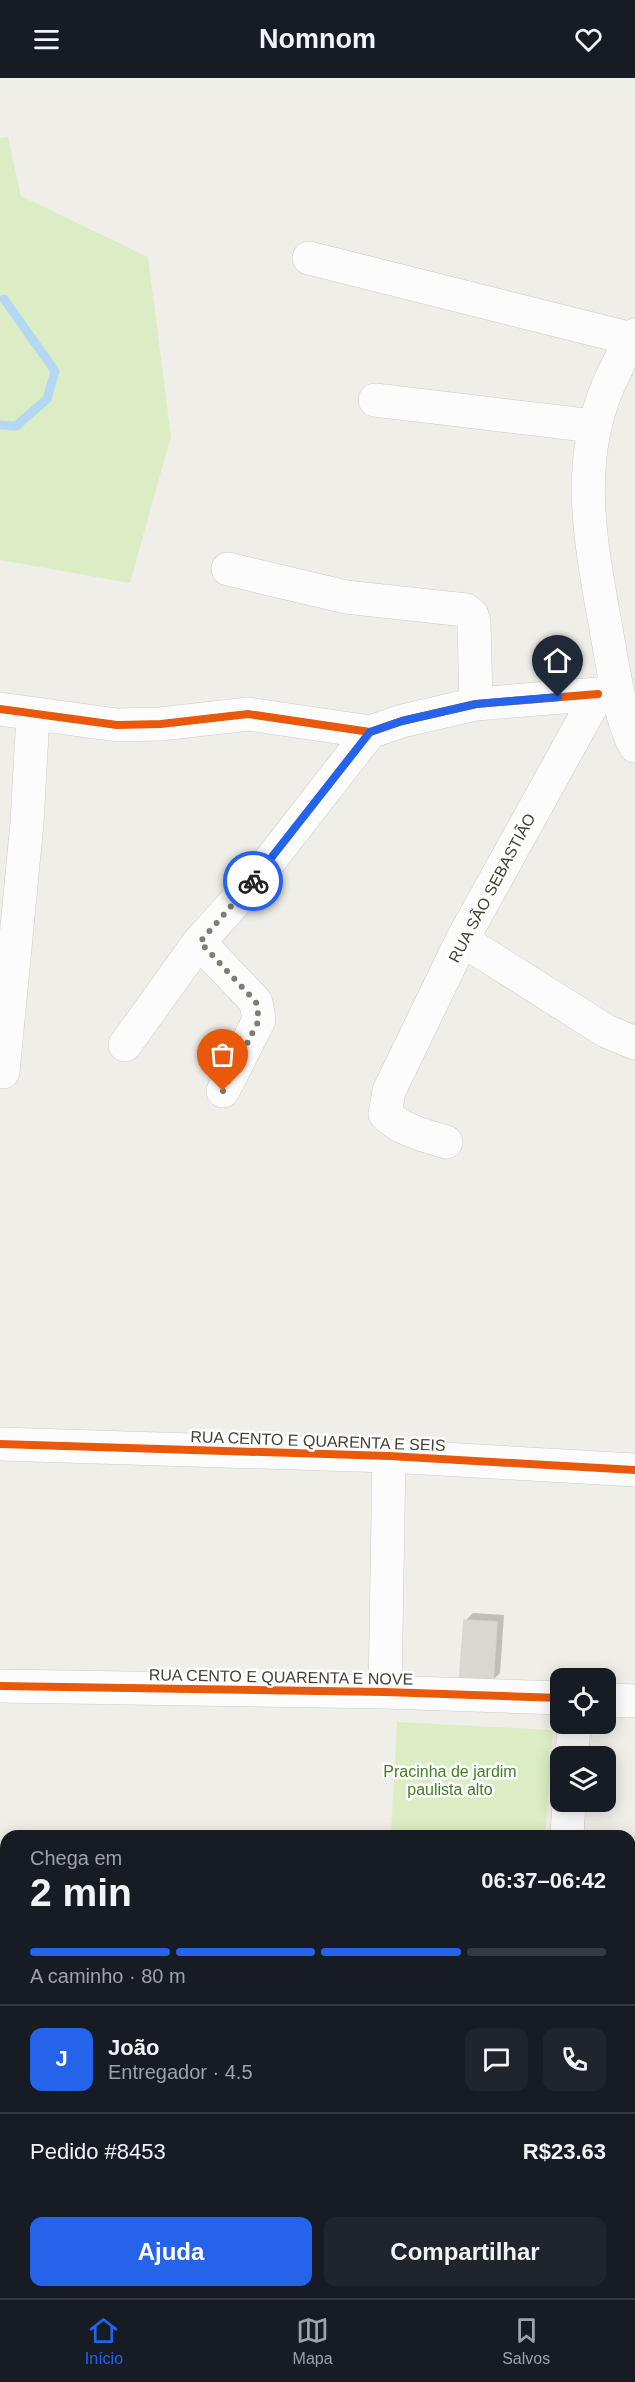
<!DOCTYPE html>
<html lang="pt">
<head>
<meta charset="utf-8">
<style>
	:root { --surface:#171b24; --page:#20242c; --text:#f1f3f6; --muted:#9ea1a6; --line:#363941; --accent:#2563eb }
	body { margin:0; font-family:Helvetica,sans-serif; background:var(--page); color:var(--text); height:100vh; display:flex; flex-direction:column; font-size:22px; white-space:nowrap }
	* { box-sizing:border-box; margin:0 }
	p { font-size:20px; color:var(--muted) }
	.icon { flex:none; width:33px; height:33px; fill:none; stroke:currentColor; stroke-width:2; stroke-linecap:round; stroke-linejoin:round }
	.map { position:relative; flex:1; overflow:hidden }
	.drawer { position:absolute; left:0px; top:1752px; width:636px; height:468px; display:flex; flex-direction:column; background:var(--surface); border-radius:18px 18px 0 0; box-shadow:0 3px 15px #0003 }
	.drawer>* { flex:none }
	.tools { position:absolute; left:550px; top:1590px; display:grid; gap:12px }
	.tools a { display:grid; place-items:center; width:66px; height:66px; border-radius:12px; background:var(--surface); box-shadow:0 3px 15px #0003; font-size:30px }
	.pin { position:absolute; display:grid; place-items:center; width:51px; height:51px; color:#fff; margin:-62px -26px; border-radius:50% 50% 50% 0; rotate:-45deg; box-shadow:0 0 6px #0007 }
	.pin .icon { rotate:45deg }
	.courier { position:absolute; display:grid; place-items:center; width:60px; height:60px; margin:-30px; border:4px solid #2563eb; border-radius:50%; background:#fff; color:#222; box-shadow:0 2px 8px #0007 }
	.overview em { font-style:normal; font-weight:700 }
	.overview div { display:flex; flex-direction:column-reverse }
	.overview { display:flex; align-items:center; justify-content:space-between; height:102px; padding:0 30px }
	h1 { font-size:39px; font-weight:700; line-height:45px }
	.bar { display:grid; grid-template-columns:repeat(4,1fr); gap:9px 6px; align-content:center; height:72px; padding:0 30px }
	.bar i { height:8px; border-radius:4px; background:var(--line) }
	.bar .active { background:var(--accent) }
	.bar p { grid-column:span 4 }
	.line { display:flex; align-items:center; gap:15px; padding:0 30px; border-top:2px solid var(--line) }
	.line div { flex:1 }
	.round { display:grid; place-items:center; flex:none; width:63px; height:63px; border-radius:12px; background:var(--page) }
	.action { display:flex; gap:12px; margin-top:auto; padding:12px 30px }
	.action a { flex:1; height:69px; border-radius:12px; background:var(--accent); color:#fff; font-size:24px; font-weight:700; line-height:69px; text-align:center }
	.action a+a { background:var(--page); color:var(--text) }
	header { display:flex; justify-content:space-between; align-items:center; height:78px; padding:0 30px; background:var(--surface); font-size:27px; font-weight:700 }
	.dock { display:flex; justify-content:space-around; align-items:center; height:84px; border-top:2px solid var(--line); background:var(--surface); font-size:16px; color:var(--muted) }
	.dock a { display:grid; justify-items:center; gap:3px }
	.dock .active { color:var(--accent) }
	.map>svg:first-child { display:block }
</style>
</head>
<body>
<header><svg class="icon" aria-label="menu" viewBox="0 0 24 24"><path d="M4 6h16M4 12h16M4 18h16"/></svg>Nomnom<svg class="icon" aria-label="heart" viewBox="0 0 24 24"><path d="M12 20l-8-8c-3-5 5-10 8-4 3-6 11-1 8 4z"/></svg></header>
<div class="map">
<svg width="635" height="2220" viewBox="0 0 635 2220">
	<rect width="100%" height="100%" fill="#f0eee8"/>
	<path fill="#dcedc5" d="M8 59 21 118 148 179 171 358 130 505 0 482V60Z
		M397 1644 553 1652 545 1758H391Z
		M0 1968 6 1973V2124L0 2128Z"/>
	<path fill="#0003" d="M473 1535 504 1537 500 1595 492 1603 466 1542Z"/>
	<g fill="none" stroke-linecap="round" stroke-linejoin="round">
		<path stroke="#b4d8f3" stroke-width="9" d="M0 347 16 348 47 321 55 293 4 221"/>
	</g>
	<path fill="#dad7d1" stroke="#d9d5ce" stroke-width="1.5" d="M464 1542 497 1544 493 1604 459 1607Z
		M630 2131H635V2152L630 2151Z"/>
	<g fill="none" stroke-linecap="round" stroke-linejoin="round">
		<defs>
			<path id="street" d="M309 180 632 261
				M635 257C626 267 621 281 615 293 570 381 592 470 608 562 614 594 620 640 635 668
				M375 322 593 348
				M228 491 346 519 466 532 472 537 474 545 476 626
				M0 631 117 647 161 646 248 636 370 654 402 643 476 626 598 616
				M462 862 606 953 635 965
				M199 864 256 924 259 942 223 1013
				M125 967 199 864 253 804 370 654
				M3 994 27 745 33 637
				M446 1064C426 1058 401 1052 385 1036L389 1013 462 862 598 616 614 613
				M0 1366 389 1378 635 1392
				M0 1608 385 1614 561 1620
				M385 1614 389 1378
				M606 1622 635 1623
				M572 1678 574 1646
				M567 1758 569 1724
				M0 1841H6
				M630 1869H635
				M630 2109H635
				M202 2214V2220"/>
		</defs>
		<use href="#street" stroke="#ceccc6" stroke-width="34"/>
		<use href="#street" stroke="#fdfcfc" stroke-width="33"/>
		<defs>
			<path id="cycleway" d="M0 631 117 647 161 646 248 636 370 654 402 643 476 626 598 616
				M0 1366 389 1378 635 1392
				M0 1608 385 1614 561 1620"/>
		</defs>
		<use href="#cycleway" stroke="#fff" stroke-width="11"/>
		<use href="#cycleway" stroke="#e8590c" stroke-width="8"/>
	</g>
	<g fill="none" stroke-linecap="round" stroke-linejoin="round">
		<path stroke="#827d72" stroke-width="6" stroke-dasharray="0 10.8" d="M223 1013 259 942 256 924 200 864 253 803"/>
		<path stroke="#2563eb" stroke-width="8" d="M253 803 370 654 402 643 476 626 558 619"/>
	</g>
	<g text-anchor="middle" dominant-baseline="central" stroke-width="5" stroke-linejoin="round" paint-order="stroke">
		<g font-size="16" fill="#474033" stroke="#fff">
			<text transform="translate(492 810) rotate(-62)">RUA SÃO SEBASTIÃO</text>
			<text transform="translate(318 1363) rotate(2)">RUA CENTO E QUARENTA E SEIS</text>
			<text transform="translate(281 1599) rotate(1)">RUA CENTO E QUARENTA E NOVE</text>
		</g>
		<g font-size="16" fill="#407f20" stroke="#fff">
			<text x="450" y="1693">Pracinha de jardim<tspan x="450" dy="18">paulista alto</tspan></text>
		</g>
	</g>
</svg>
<div class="tools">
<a><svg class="icon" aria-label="locate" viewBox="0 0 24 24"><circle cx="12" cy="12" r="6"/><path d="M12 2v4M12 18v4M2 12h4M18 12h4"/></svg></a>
<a><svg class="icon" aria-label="layers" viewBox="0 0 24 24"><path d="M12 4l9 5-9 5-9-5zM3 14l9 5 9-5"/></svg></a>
</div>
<div class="pin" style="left:223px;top:1013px;background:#ea580c"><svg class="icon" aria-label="bag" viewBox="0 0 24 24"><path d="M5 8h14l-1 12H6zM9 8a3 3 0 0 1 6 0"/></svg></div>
<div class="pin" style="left:558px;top:619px;background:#1f2937"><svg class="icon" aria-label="home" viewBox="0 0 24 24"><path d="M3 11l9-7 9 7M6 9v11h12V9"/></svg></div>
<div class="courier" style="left:253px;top:803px"><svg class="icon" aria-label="bike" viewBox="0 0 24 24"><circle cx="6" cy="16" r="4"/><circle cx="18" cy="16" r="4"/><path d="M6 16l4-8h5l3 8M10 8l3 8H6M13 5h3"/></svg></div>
<section class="drawer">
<div class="overview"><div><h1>2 min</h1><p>Chega em</p></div><em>06:37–06:42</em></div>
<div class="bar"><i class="active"></i><i class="active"></i><i class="active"></i><i></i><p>A caminho · 80 m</p></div>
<div class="line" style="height:108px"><b class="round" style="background:var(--accent);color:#fff">J</b><div><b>João</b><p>Entregador · 4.5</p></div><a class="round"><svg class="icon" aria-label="chat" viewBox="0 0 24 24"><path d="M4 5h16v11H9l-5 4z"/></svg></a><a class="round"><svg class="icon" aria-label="phone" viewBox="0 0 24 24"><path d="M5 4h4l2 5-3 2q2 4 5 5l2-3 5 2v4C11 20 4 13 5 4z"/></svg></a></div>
<div class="line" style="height:78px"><div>Pedido #8453</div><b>R$23.63</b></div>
<div class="action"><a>Ajuda</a><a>Compartilhar</a></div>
</section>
</div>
<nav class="dock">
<a class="active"><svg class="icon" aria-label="home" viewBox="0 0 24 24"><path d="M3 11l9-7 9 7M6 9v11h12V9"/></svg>Início</a>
<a><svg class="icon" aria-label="map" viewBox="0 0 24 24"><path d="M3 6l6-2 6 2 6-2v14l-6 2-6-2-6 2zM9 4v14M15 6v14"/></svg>Mapa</a>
<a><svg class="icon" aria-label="saved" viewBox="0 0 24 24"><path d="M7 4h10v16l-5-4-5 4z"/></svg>Salvos</a>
</nav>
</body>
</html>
